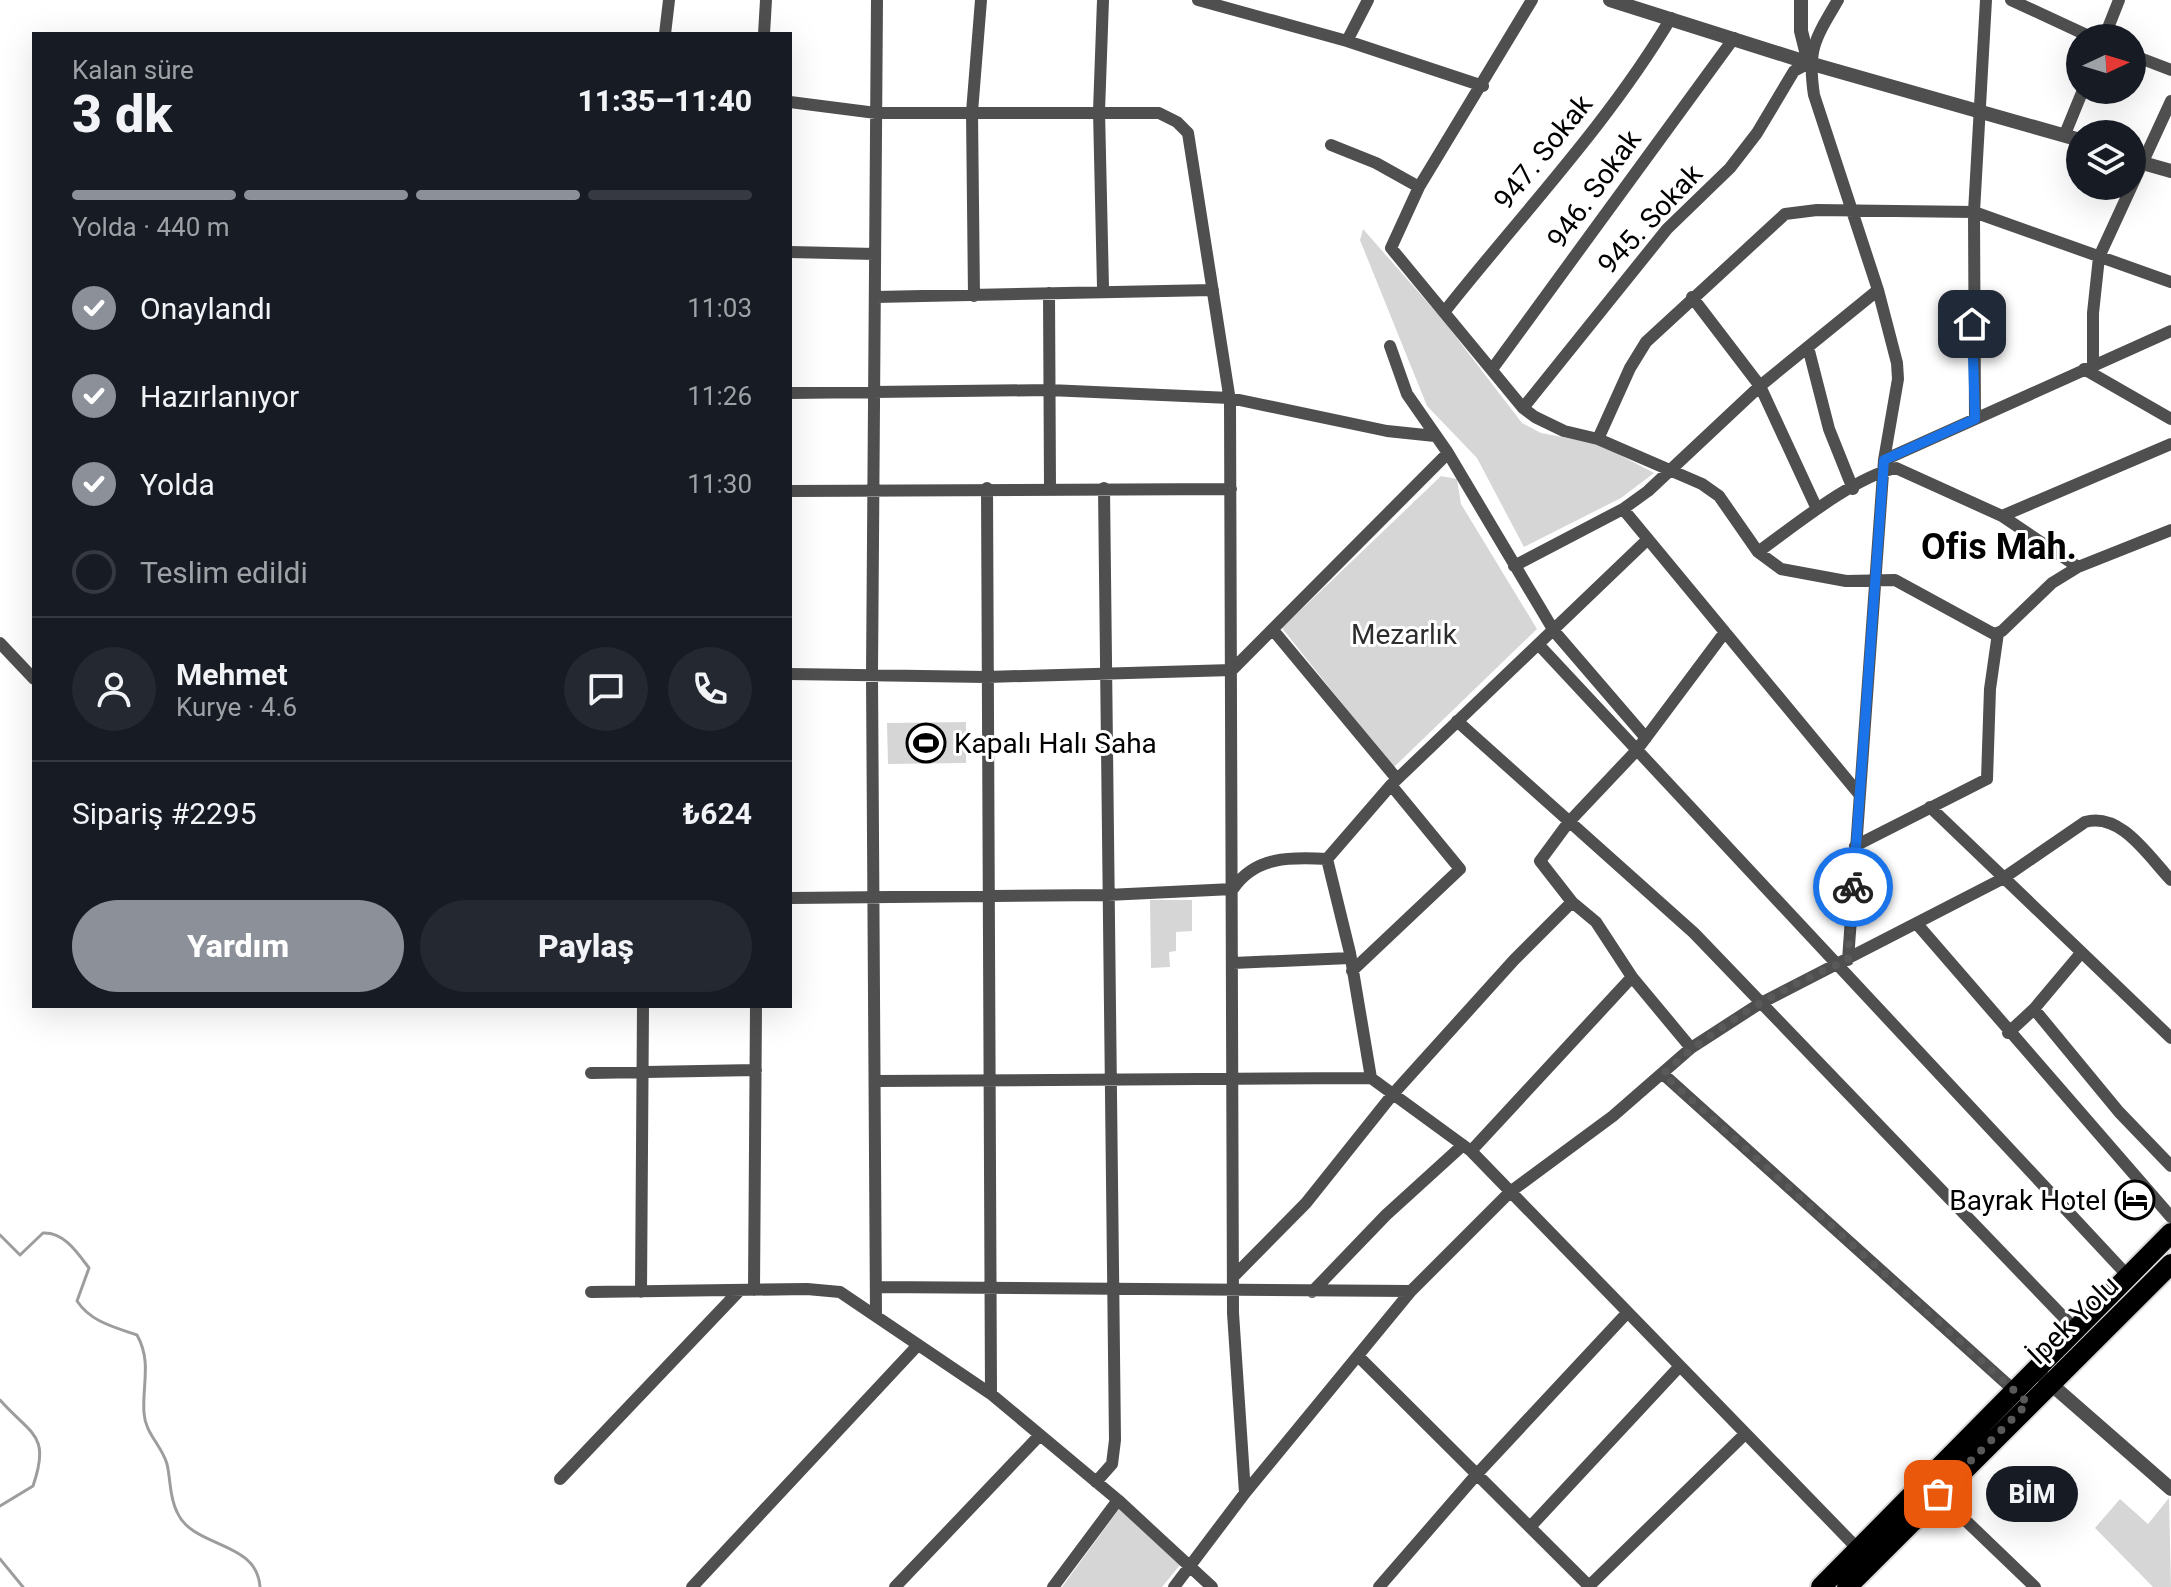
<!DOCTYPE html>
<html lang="tr">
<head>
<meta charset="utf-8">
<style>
	:root { --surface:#171b24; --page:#242831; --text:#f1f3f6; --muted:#9ea1a6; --line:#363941; --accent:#8c9099 }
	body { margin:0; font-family:Roboto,sans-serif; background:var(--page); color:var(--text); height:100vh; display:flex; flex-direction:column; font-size:30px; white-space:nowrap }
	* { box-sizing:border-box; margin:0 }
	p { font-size:26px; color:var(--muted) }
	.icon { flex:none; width:44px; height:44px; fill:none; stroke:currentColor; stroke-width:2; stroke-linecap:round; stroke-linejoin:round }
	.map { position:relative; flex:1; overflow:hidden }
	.side { position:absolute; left:32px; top:32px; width:760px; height:976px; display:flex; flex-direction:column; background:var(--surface); border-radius:0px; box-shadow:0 8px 32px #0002 }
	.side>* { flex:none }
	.needle { width:52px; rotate:86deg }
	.tools { position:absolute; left:2066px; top:24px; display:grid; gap:16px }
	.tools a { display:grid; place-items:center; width:80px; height:80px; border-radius:50%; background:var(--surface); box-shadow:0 8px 32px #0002; font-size:40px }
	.pin { position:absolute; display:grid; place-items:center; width:68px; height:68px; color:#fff; margin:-34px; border-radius:16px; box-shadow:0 4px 12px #0006 }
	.courier { position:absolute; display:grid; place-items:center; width:80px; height:80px; margin:-40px; border:6px solid #1a73e8; border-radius:50%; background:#fff; color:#222; box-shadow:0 2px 10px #0007 }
	.bubble { position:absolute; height:56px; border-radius:28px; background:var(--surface); box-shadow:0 8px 32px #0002; font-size:26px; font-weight:800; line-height:56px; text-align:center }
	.head em { font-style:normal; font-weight:800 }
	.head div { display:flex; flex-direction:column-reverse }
	.head { display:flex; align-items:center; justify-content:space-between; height:136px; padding:0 40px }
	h1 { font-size:52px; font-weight:800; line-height:60px }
	.bar { display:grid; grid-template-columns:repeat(4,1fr); gap:12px 8px; align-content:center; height:96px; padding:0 40px }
	.bar i { height:10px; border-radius:6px; background:var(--line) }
	.bar .selected { background:var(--accent) }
	.bar p { grid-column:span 4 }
	.line { display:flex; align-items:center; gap:20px; padding:0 40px; border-top:2px solid var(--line) }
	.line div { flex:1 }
	.round { display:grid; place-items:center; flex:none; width:84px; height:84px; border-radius:42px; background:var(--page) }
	ol { padding:0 40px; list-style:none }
	li { display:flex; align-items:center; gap:24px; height:88px }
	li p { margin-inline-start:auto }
	li .icon { padding:8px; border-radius:50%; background:var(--accent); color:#fff; stroke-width:4 }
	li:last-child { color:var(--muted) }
	li i { width:44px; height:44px; border:4px solid var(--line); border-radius:50% }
	.action { display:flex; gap:16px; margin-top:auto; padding:16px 40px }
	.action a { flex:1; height:92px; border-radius:48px; background:var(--accent); color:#fff; font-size:32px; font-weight:800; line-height:92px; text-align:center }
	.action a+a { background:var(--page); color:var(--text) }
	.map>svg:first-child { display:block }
</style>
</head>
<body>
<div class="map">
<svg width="2171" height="1587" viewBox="0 0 2171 1587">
	<rect width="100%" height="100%" fill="#fff"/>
	<path fill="#d6d6d6" d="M1363 229 1443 320 1522 423 1541 433 1599 444 1654 473 1621 498 1524 547 1477 458 1427 406 1360 240Z
		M1441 476 1457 479 1461 504 1537 629 1393 768 1282 628Z
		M966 722V763L888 764 887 723Z
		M1150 900H1192V931L1176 932V951L1169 952 1170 967 1151 968Z
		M2169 1498 2171 1587H2153L2095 1528 2120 1499 2148 1524Z
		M1119 1509 1180 1565 1162 1587H1062Z"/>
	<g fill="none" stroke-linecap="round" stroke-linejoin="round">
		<path stroke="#9d9d9d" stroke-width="3" d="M0 1235 20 1255 43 1233C64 1232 77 1252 89 1268L77 1301C91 1322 114 1327 137 1335 152 1362 142 1385 144 1413 145 1433 162 1446 167 1464 171 1481 169 1496 177 1512 193 1549 257 1540 260 1587
			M0 1400C31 1435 51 1434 33 1486L0 1506
			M0 1559 23 1587"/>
		<defs>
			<path id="trunk" d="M1821 1587 2171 1233
				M1847 1587 2171 1264"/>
		</defs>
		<use href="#trunk" stroke="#dbdbdb" stroke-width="24"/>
		<path stroke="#4f4f4f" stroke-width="12" d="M1198 0 1347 41 1483 86
			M1532 0 1419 187 1391 248 1523 408 1535 417 1564 431 1598 439 1702 484 1719 496 1758 552 1781 569 1846 581 1895 580 1994 634 2002 631 2052 583 2078 567 2171 530
			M1838 0C1815 39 1807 49 1814 95L1878 290 1897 363 1898 379 1884 460 1848 960
			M2011 0 2093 38
			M665 34 669 0
			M764 34 766 0
			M2104 38 2119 0
			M1347 41 1368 0
			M2132 55 2171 70
			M790 102 876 113H1159L1177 122 1188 133 1230 401 1233 1313 1245 1493
			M2065 134 2083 90
			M1331 145 1376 163 1419 187
			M790 252 875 254
			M1103 287 1099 111 1103 0
			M1049 293 1050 488
			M974 296 972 112 981 0
			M875 297 1213 290
			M1692 297 1760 386 1817 509
			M1445 311C1521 215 1608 124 1671 18
			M1390 346 1407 394 1448 453 1554 631 1646 738
			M1808 347 1829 429 1853 489
			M2093 365V313L2099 257 2171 101
			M1493 368 1734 38
			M2084 369 2171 419
			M790 393 1049 390 1230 398 1387 431 1435 436
			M1523 408 1667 229 1730 168 1757 133 1794 71 1809 63
			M1975 419 1974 212 1986 0
			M1598 439 1630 368 1646 342 1772 226 1785 214 1817 210 1974 212 2171 282
			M1884 460 2171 331
			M987 488 991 1394
			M790 491 1231 489
			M1623 509 1859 794
			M2002 516 2171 444
			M1648 539 1391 785 1327 859 1350 953 1371 1078 1471 1151 1858 1549
			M1758 552C1794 526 1854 477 1896 468L2002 516 2078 567
			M1514 566 1623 509 1648 491 1760 386 1878 290
			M1273 630 1397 779
			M0 643 34 679
			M1539 645 2128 1276
			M790 674 987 677 1232 670 1448 453
			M1457 721 1694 933 2075 1329
			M1930 807 2171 1038
			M1855 846 1987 779 1990 689 1998 633
			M790 898 1107 895 1233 889C1255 856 1291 857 1327 859
			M1917 924 2171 1217
			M1233 963 1350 958
			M1352 971 1460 869 1391 785
			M2034 1009 2119 1112 2171 1166
			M2008 1033 2034 1009 2081 953
			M1691 1048 1632 977 1596 922 1572 902 1540 861 1568 823 1636 751 1725 632
			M591 1073 756 1070
			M1663 1074 2017 1393
			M876 1081 1371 1078
			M1471 1151 1632 977
			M1233 1277 1306 1203 1393 1094 1514 960 1572 902
			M876 1287 1411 1291
			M754 1290 756 1006
			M591 1292 807 1289 840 1292 991 1394 1118 1500 1212 1587
			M641 1292 643 1006
			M1312 1292 1386 1215 1463 1145
			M876 1316 872 675 877 0
			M1358 1356 1590 1587
			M560 1479 740 1290
			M1096 1482 1112 1464 1115 1440 1104 488
			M1938 1494 2035 1587
			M1530 1527 1679 1367
			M692 1587 918 1345
			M895 1587 1040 1435
			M1053 1587 1118 1500
			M1174 1587 1245 1493 1411 1291 1510 1192 1613 1116 1691 1048 1759 1004 2002 879 2085 822C2121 812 2148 856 2171 880
			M1379 1587 1477 1474 1627 1313
			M1588 1587 1745 1434"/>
		<path stroke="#4f4f4f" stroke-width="14" d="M1610 0 1809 63 2080 140
			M1801 0V31L1809 63
			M2132 160 2171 171
			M2044 1378 2171 1489"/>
		<use href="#trunk" stroke="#000" stroke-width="20"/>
	</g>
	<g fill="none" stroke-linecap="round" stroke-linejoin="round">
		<path stroke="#595959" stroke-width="8" stroke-dasharray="0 14.4" d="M1853 887 1848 960C1781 988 1716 1025 1663 1074L2028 1403 1938 1494"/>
		<path stroke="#1a73e8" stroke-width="10" d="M1853 887 1884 460 1975 419 1972 324"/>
	</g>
	<defs>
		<symbol id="stadium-ring" viewBox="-11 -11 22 22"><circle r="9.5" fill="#fff" stroke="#000" stroke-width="1.5"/><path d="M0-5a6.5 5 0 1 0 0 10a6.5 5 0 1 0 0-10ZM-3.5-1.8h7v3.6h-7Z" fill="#000"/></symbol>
		<symbol id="hotel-ring" viewBox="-11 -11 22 22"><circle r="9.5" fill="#fff" stroke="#000" stroke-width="1.5"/><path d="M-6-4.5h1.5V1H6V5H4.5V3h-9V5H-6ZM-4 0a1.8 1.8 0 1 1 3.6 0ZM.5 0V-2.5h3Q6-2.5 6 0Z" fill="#000"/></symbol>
	</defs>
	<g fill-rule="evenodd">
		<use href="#stadium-ring" x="904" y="721" width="44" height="44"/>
		<use href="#hotel-ring" x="2113" y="1178" width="44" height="44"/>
	</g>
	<g text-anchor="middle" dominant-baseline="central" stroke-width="6" stroke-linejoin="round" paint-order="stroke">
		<g font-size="28" fill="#000" stroke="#fff">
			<text transform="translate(1543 152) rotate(-51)">947. Sokak</text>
			<text transform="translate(1594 189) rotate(-54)">946. Sokak</text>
			<text transform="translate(1650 219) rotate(-47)">945. Sokak</text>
			<text transform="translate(2073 1320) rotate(-44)">İpek Yolu</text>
		</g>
		<g font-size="28" fill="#2d2d2d" stroke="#fff">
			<text x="1404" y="634">Mezarlık</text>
		</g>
		<g font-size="28" fill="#000" stroke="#fff" text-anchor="start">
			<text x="954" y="743">Kapalı Halı Saha</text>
			<text x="2107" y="1200" text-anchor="end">Bayrak Hotel</text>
		</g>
		<g font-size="36" font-weight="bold" fill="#000" stroke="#fff">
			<text x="1999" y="547">Ofis Mah.</text>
		</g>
	</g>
</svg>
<div class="tools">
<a><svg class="needle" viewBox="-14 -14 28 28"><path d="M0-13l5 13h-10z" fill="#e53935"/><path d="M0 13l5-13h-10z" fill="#9ea1a6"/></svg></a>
<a><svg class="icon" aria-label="layers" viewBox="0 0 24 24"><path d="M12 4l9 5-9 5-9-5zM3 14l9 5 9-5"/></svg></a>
</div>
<div class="pin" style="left:1938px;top:1494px;background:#ea580c"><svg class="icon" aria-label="bag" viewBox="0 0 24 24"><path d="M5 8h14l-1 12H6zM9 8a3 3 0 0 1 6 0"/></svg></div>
<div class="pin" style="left:1972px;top:324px;background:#1f2937"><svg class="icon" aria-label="home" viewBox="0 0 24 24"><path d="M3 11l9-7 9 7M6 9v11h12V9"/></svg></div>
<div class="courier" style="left:1853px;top:887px"><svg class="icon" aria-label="bike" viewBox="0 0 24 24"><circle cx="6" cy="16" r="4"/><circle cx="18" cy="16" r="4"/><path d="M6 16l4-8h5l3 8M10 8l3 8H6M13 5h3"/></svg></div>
<div class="bubble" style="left:1986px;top:1466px;width:92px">BİM</div>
<section class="side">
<div class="head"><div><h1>3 dk</h1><p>Kalan süre</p></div><em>11:35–11:40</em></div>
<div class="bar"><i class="selected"></i><i class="selected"></i><i class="selected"></i><i></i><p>Yolda · 440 m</p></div>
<ol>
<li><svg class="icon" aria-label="check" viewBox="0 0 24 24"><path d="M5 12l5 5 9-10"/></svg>Onaylandı<p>11:03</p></li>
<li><svg class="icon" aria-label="check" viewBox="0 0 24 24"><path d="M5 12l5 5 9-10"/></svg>Hazırlanıyor<p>11:26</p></li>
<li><svg class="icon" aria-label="check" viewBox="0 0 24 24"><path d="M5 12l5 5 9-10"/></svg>Yolda<p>11:30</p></li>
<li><i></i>Teslim edildi</li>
</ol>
<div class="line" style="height:144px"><a class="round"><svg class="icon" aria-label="person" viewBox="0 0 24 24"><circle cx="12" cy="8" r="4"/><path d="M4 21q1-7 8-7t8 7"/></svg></a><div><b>Mehmet</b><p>Kurye · 4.6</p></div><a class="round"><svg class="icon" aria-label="chat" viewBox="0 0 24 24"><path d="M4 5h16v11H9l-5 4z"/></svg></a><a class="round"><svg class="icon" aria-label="phone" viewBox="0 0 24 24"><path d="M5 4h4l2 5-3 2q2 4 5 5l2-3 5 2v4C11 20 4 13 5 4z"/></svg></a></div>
<div class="line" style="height:104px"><div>Sipariş #2295</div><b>₺624</b></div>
<div class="action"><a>Yardım</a><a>Paylaş</a></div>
</section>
</div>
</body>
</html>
